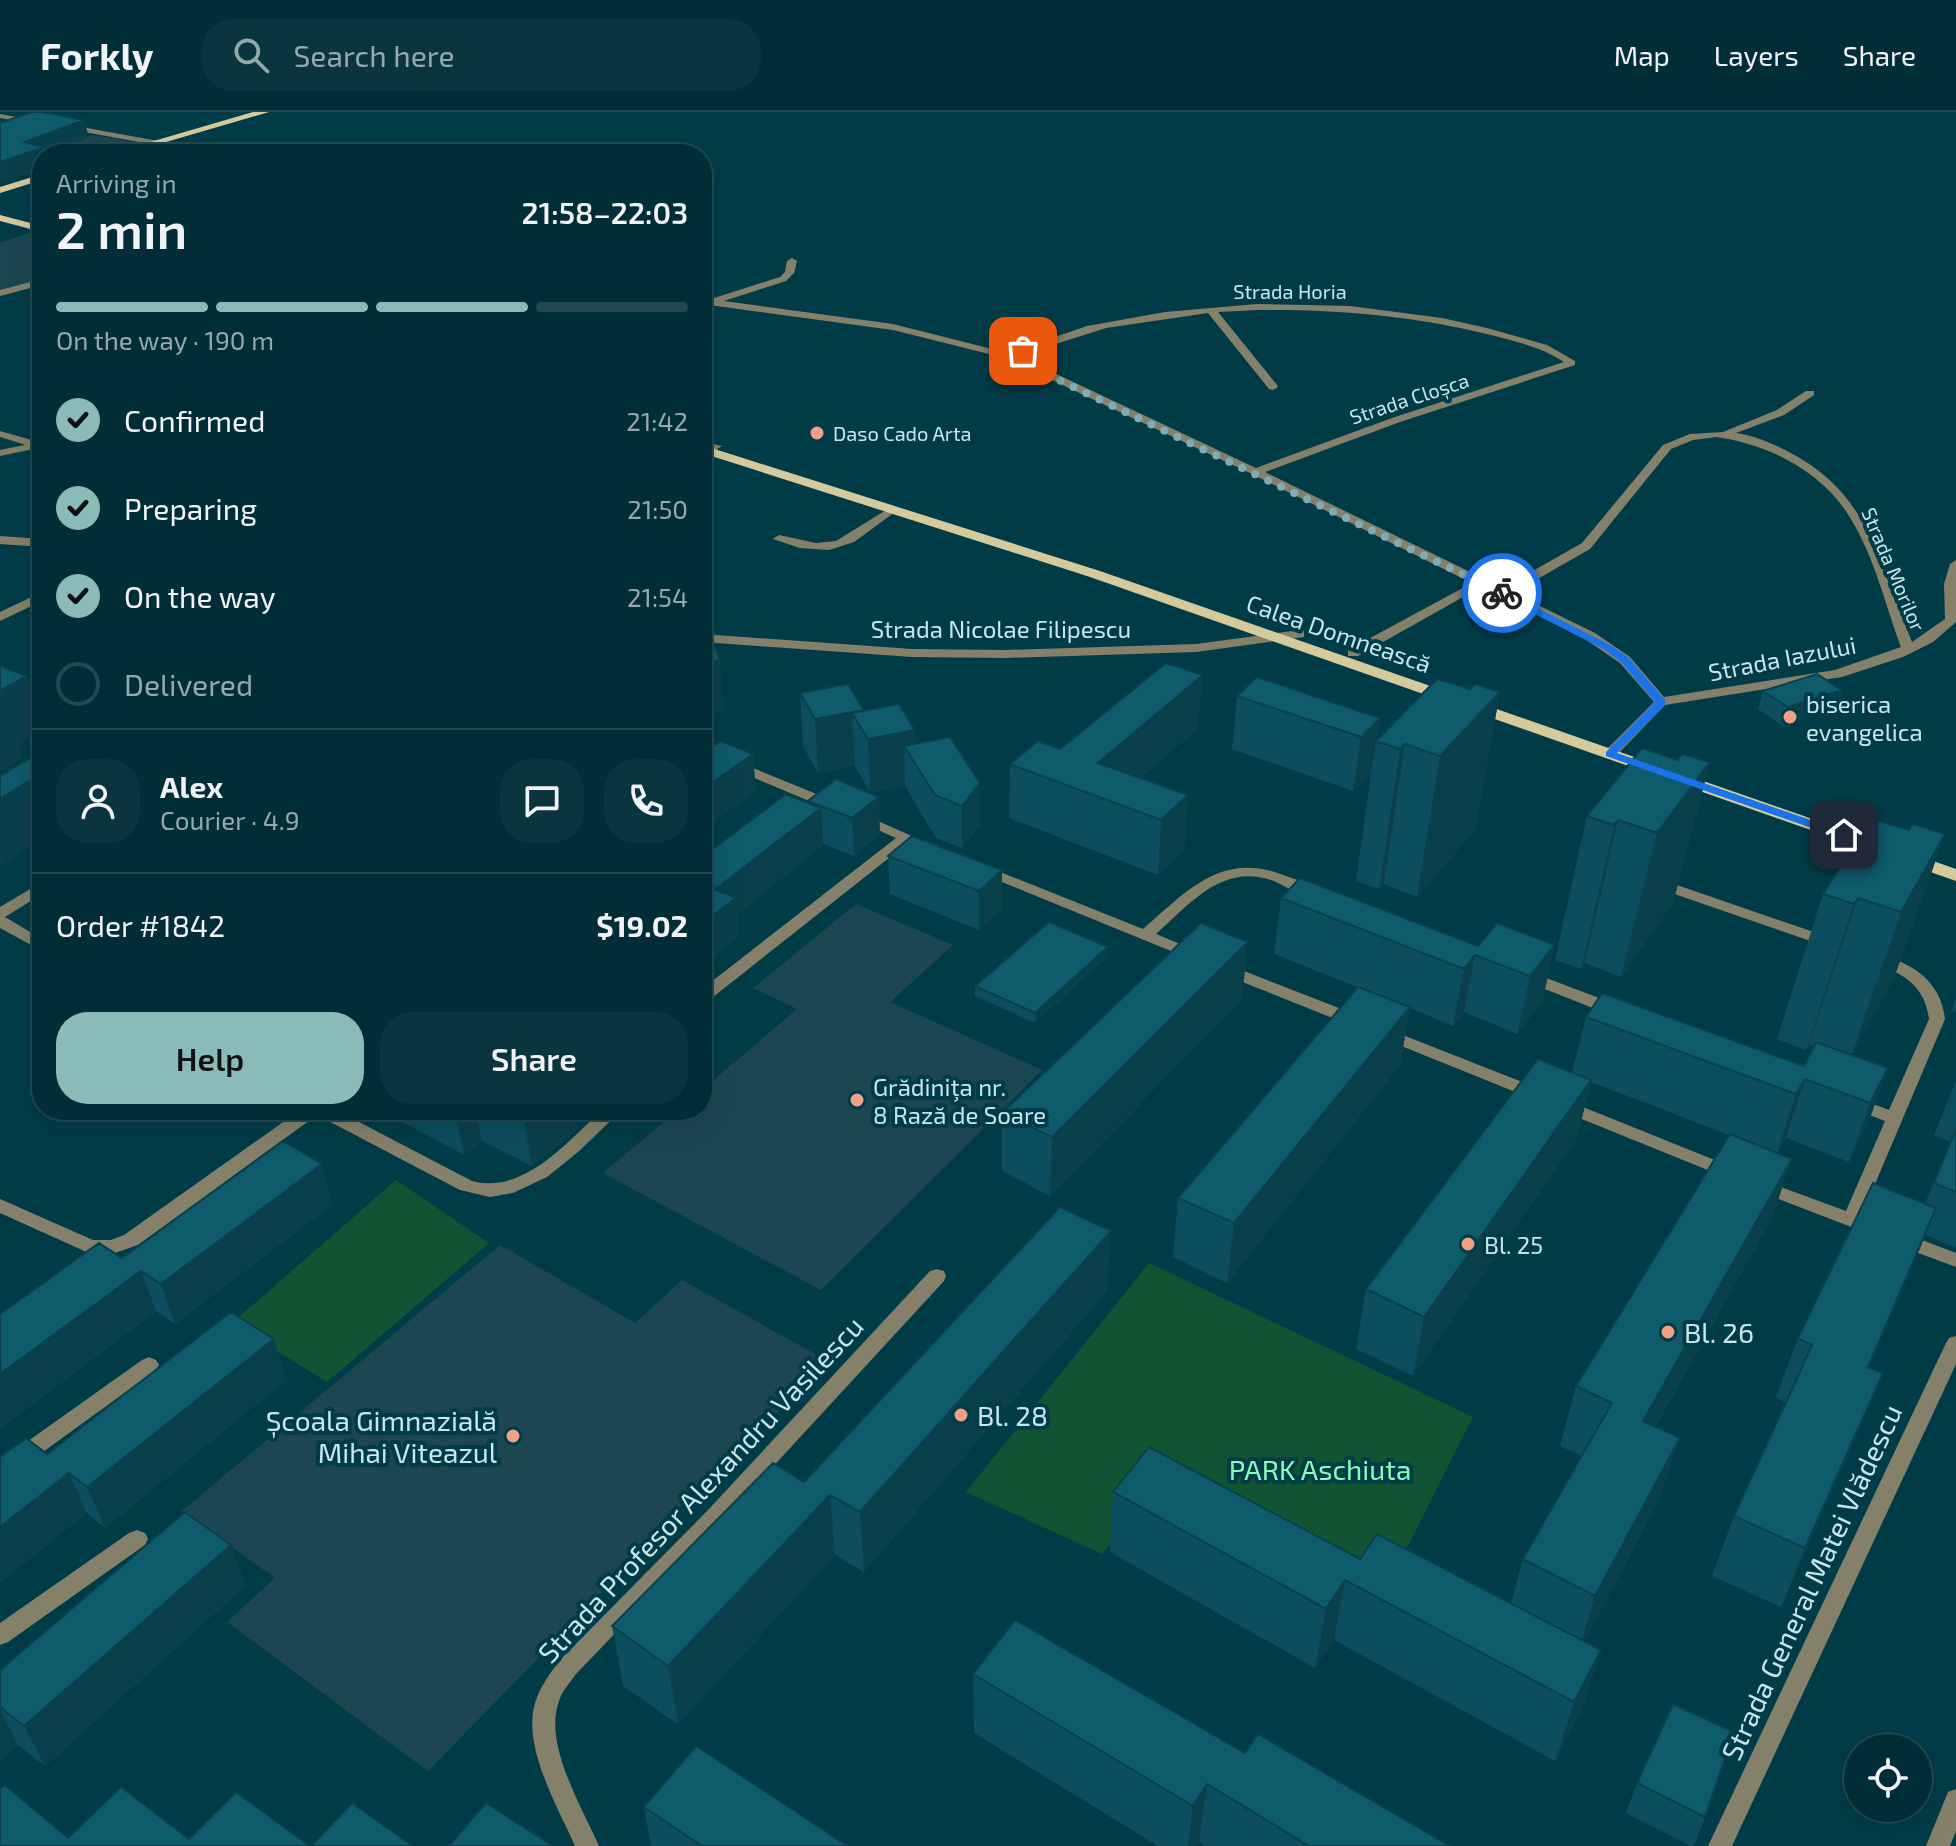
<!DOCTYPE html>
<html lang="en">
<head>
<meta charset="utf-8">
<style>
	:root { --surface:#002d36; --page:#0a353e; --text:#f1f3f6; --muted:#95a8ad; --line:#224951; --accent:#8bbbb9 }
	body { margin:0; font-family:"Exo 2",sans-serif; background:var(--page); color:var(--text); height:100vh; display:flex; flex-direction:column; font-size:30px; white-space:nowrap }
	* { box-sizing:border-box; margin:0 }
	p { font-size:26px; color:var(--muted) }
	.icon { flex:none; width:44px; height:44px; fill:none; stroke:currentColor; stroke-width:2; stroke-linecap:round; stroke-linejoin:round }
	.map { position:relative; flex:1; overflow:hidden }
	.side { position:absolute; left:32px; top:32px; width:680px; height:976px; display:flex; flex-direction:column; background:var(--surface); border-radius:32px; box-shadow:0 8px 32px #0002,0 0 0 2px var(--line) }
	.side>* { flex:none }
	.tools { position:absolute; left:1844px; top:1622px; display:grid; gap:16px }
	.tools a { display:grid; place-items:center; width:88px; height:88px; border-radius:50%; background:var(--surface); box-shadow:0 8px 32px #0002,0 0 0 2px var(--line); font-size:40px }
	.pin { position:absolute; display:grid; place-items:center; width:68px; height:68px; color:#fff; margin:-34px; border-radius:16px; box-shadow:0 4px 12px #0006 }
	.courier { position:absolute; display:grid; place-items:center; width:80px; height:80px; margin:-40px; border:6px solid #1a73e8; border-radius:50%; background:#fff; color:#222; box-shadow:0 2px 10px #0007 }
	.summary em { font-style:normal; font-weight:600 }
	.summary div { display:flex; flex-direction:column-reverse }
	.summary { display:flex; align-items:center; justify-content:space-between; height:136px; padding:0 24px }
	h1 { font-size:52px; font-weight:600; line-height:60px }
	.bar { display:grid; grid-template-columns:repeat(4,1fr); gap:12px 8px; align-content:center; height:96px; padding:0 24px }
	.bar i { height:10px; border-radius:6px; background:var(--line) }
	.bar .current { background:var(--accent) }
	.bar p { grid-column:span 4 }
	.line { display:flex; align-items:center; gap:20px; padding:0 24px; border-top:2px solid var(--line) }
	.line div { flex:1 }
	.round { display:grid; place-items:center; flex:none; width:84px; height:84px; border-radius:32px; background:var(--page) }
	ol { padding:0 24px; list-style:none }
	li { display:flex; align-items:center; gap:24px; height:88px }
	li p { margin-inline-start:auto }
	li .icon { padding:8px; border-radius:50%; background:var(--accent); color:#111; stroke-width:4 }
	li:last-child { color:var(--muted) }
	li i { width:44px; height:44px; border:4px solid var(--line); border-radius:50% }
	.cta { display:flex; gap:16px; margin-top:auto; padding:16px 24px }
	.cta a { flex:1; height:92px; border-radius:32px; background:var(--accent); color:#111; font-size:32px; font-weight:600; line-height:92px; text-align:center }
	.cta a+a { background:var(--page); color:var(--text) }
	header { display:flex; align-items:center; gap:48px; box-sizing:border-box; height:112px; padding:0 40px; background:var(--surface); border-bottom:2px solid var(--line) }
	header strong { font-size:38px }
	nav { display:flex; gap:44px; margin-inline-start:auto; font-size:28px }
	.search { width:560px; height:72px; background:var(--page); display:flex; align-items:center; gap:20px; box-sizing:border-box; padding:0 28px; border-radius:32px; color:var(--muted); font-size:30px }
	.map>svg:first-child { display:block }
</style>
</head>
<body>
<header>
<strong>Forkly</strong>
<div class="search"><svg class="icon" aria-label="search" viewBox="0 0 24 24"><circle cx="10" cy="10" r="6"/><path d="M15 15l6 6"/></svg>Search here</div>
<nav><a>Map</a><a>Layers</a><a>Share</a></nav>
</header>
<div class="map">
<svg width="1956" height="1734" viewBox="0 0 1956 1734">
	<rect width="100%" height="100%" fill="#003c48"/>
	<path fill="#1c4752" d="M0 9 135 30 93 42H42V57L0 70Z
		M31 120 42 123V167L0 179V131Z
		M856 792 953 833 890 890 1042 958 821 1178 603 1061 678 998H702V978L797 897 753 876Z
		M500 1133 635 1211 682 1168 828 1249 428 1659 227 1510 275 1466 182 1399Z"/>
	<path fill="#105433" d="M396 1068 489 1131 327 1270 232 1211Z
		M1149 1151 1473 1305 1395 1459 1144 1390 1102 1442 966 1380Z"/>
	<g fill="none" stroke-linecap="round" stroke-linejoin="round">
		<path fill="#858069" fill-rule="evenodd" d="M0 2 34 8 38 10 34 12 0 6Z
			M65 12 219 40 223 42H205L62 16Z
			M792 146 797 149 794 161 786 169 724 189 893 212 1008 241 1087 214 1165 200 1257 192 1350 194 1442 206 1487 216 1547 233 1575 249V253L1400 310 1265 360 1503 476 1582 431 1663 333 1690 322 1723 320 1777 298 1806 279H1814V283L1784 303 1736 321C1755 324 1772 331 1789 340 1868 380 1883 454 1912 530L1945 507 1944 472 1950 452 1956 448V510L1933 530 1903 545 1842 565 1665 593 1615 645H1605L1603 642 1605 639 1654 590 1620 551 1585 527 1481 475 1358 544H1348V538L1472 471 1252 362 1005 246 893 218 702 192V186L711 187 780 165 785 160 787 149ZM1257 198C1338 197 1417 204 1495 224 1518 230 1544 236 1564 250L1392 306 1256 356 1018 244 1106 216 1208 201 1269 277 1273 278 1278 275 1277 273 1218 200ZM1716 325C1767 332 1821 358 1849 404 1874 443 1885 492 1901 535L1835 558 1664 585 1630 545 1595 521 1513 481 1590 437 1671 337 1693 328Z
			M34 331 38 332V336L0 344V338Z
			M713 332 722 334 702 347V339Z
			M891 395 895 396V400L854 430 829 438 800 436 773 427 779 423 816 431 836 429Z
			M0 424 42 427V435L0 432Z
			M42 480V489L0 509V500Z
			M702 635 836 690 838 693 831 697 826 696 702 644Z
			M860 701 934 734 927 738 908 731 708 889 702 890V877L896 726 855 708 853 705 855 702Z
			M985 754 1143 817C1188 778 1222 738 1286 764 1297 768 1311 772 1320 780L1317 783C1303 786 1288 776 1276 770 1224 749 1191 791 1156 822L1199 840 1201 843 1199 846 1193 848 980 761 978 758 980 755Z
			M42 770V782L5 805 42 827V839L0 816V795Z
			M1671 771 1834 827 1836 830 1834 833H1822L1666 779 1663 776Z
			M1881 843C1915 852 1941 871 1945 907L1861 1105 1878 1111 1881 1116 1878 1121 1872 1123 1753 1077 1750 1073 1753 1069 1759 1067 1846 1099 1885 1009 1846 994 1843 990 1852 984 1889 998 1929 907C1925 874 1904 862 1875 851L1873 848 1875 845Z
			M1226 852 1362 905 1364 909 1362 913H1350L1220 861 1218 857 1220 853Z
			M1528 859 1620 894 1622 898 1620 902H1608L1522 868 1520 864 1522 860Z
			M1385 916 1540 977 1543 981 1534 987 1528 985 1379 925 1377 921Z
			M1563 987 1737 1057 1740 1061 1737 1065H1725L1557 997 1554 993Z
			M300 998H336L472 1069C524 1083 568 1029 602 998H622L578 1040 547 1065 513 1081 490 1085 460 1078 317 1003 138 1133 112 1142H91L0 1101V1087L93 1128H111L124 1123Z
			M1901 1120 1956 1141V1155L1894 1132 1892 1127 1894 1122Z
			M937 1157 944 1159 946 1164 944 1169 722 1410 576 1562C570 1571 562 1579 559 1589 543 1632 582 1695 599 1734H575C558 1695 522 1635 535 1591 540 1575 550 1561 560 1548L708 1398 930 1159Z
			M1956 1224V1252L1732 1734H1708L1946 1231 1949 1226Z
			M149 1245 156 1248 159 1253 156 1258 7 1366 0 1368V1349L142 1248Z
			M137 1418 145 1421 148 1427 145 1433 8 1530 0 1533V1511L129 1421Z
			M1956 1677V1719L1950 1734H1926L1948 1680Z"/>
		<path fill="#858069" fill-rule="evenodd" d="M42 167V173L0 184V178Z
			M0 319 42 331V338L0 325Z
			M1299 518 1304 519V525L1196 540 1005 546 912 545 702 530V522L912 537 1005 538 1196 532Z"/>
		<path fill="#d4ca9c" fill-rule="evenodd" d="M253 0H269L125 42H109Z
			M42 62V68L0 81V75Z
			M0 103 42 114V120L0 109Z
			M702 333 1100 459 1956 757V769L1090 465 702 341Z"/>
	</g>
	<path fill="#0c4e5d" d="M1470 577 1500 580 1475 718 1417 785 1384 772 1379 777 1356 769 1371 661 1353 679 1232 637 1237 584 1380 606 1377 627Z
		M1842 578 1837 597 1783 614 1758 597 1763 579Z
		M800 581 864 599 915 618 916 632 980 713 962 736 936 726 905 674 870 681 855 654 818 661 803 634Z
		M1198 616 1141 666 1188 683 1184 738 1158 763 1009 706 1010 652Z
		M1678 648 1710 650 1673 791 1621 865 1585 851 1581 857 1555 848 1587 704Z
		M836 667 880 722 854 744 823 732V733L737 802 739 825 702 854V745L808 691V689Z
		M1909 718 1945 722 1894 866 1852 943 1888 956 1867 1014 1849 1050 1786 1026 1777 1041 1772 1106 1655 1315 1660 1386 1584 1530 1601 1538 1582 1597 1555 1649 1334 1528 1315 1556 1110 1440 1113 1380 1360 1447 1511 1491 1523 1447 1582 1344 1560 1334 1576 1274 1729 1023 1591 970 1577 1026 1413 1264 1356 1237 1366 1177 1572 960 1586 905 1804 954 1814 934 1809 932 1806 938 1777 927 1823 782Z
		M888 744 1002 758V796L979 818 890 782Z
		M1281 786 1478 834 1555 833 1542 890 1517 922 1464 900 1453 914 1410 896 1400 953 1227 1171 1173 1145 1178 1086 1357 875 1274 842Z
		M1108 835 1107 845 1035 911 975 884V874Z
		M1956 885V900L1951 899Z
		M1242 887 1050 1084 1002 1059V1001Z
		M1956 969V1136L1925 1123 1869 1255 1858 1321 1781 1495 1712 1464 1734 1404 1786 1291 1776 1285 1798 1226 1925 1092 1950 1030 1934 1023Z
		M380 998H574L577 1018 532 1054 482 1029 464 1043Z
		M333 1092 175 1212 156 1199 0 1317V1202L122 1146Z
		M1107 1179 864 1460 835 1443 678 1612 623 1574 612 1514 804 1370Z
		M274 1227 286 1268 105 1416 87 1401 47 1342Z
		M246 1473 45 1654 18 1633 0 1649V1558Z
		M973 1562 1245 1641 1450 1734H1206L1199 1730 1197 1734H1158L974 1621Z
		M1637 1671 1705 1705 1694 1734H1691L1626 1701Z
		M644 1695 848 1734H651Z"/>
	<path fill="#0a404c" d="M84 8 89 25 47 42H42V55L0 70V50L25 30Z
		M720 548 725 600 702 604V550Z
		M1203 563 1198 616 1114 690 1098 651Z
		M27 564 42 608V619L18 633 23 646 0 659V579Z
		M1842 578 1837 597 1783 614 1788 595Z
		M1500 580 1475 718 1417 785 1440 644Z
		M864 598 852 601 855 654 818 661 815 607Z
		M1380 606 1371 661 1353 679 1361 625Z
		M915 618 916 653 904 634 905 674 870 681 868 627Z
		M1405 632 1384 772 1379 777 1400 637Z
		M753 642 756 679 702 718V678Z
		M1710 650 1673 791 1621 865 1657 721Z
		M42 661V728L0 754V687Z
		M980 671V713L962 736V694Z
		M1188 683 1184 738 1158 763 1161 708Z
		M879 685 880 722 854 744 852 706Z
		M821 696 823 733 737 802 739 825 702 854V812L719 799 717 776Z
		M1618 708 1585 851 1581 857 1614 713Z
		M1945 722 1894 866 1850 947 1901 800Z
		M1002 758V796L979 818V779Z
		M1858 786 1809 932 1806 938 1854 792Z
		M1248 830 1242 887 1050 1084 1052 1025Z
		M1555 833 1542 890 1517 922 1530 864Z
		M1108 835 1107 845 1035 911V901Z
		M1475 843 1464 900 1453 914 1464 857Z
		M1410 895 1400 953 1227 1171 1234 1111Z
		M1888 956 1867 1014 1849 1050 1870 991Z
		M1805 967 1786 1026 1777 1041 1796 982Z
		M1591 968 1577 1026 1413 1264 1424 1205Z
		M455 998H476L482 1029 464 1043Z
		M522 998H574L577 1018 532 1054Z
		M1792 1047 1772 1106 1624 1369 1643 1309Z
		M322 1052 333 1092 175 1212 161 1172Z
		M1936 1096 1912 1156 1844 1314 1868 1255Z
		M1111 1119 1107 1179 864 1460 860 1400Z
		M141 1159 156 1199 0 1317V1262Z
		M274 1227 286 1268 105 1416 87 1375Z
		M1883 1261 1858 1321 1781 1495 1805 1436Z
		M1680 1326 1660 1386 1577 1544 1595 1484Z
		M69 1361 87 1401 0 1471V1415Z
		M830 1383 835 1443 678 1612 668 1554Z
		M231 1433 246 1473 45 1654 24 1614Z
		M1345 1468 1334 1528 1315 1556 1326 1497Z
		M1601 1538 1582 1597 1555 1649 1574 1590Z
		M0 1598 18 1633 0 1649Z
		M1207 1672 1199 1730 1197 1734H1188L1193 1694Z"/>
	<path fill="#0e5b6c" stroke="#0a404c" stroke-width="2" d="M32 0H42L84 8 25 30 45 35 0 50V11Z
		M710 522 720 548 702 550V523Z
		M1166 551 1203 563 1098 651 1188 683 1161 708 1010 652 1038 629 1060 637Z
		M0 554 27 564 0 579Z
		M1817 562 1842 578 1788 595 1763 579Z
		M1257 565 1380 606 1361 625 1237 584Z
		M1437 567 1470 577 1475 572 1500 580 1440 644 1405 632 1400 637 1376 629Z
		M848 572 864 598 815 607 800 581Z
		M899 592 915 618 868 627 852 601Z
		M950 625 980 671 962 694 935 683 904 634Z
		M721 629 753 642 702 678V642Z
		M1642 636 1678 648 1682 642 1710 650 1657 721 1618 708 1614 713 1587 704Z
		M42 639V661L0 687V664Z
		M836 667 879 685 852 706 808 689Z
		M786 682 821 696 717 776 702 770V745Z
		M1870 706 1909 718 1913 712 1945 722 1901 800 1858 786 1854 792 1823 782Z
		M912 724 1002 758 979 779 888 744Z
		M1300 766 1478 834 1497 811 1555 833 1530 864 1475 843 1464 857 1281 786Z
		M702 772 736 786 702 812Z
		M1049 810 1108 835 1035 901 975 874Z
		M1201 811 1248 830 1052 1025 1002 1001Z
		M1358 875 1410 895 1234 1111 1178 1086Z
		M1602 881 1804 954 1816 930 1888 956 1870 991 1805 967 1796 982 1586 905Z
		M1538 947 1591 968 1424 1205 1366 1177Z
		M1956 1016V1080L1934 1071Z
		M1730 1022 1792 1047 1643 1309 1680 1326 1595 1484 1523 1447 1612 1291 1576 1274Z
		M283 1029 322 1052 161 1172 141 1159 0 1262V1202L99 1131 122 1146Z
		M1873 1071 1936 1096 1868 1255 1883 1261 1805 1436 1734 1404 1812 1233 1798 1226Z
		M1060 1095 1111 1119 860 1400 830 1383 668 1554 612 1514 773 1351 804 1370Z
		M231 1200 274 1227 87 1375 69 1361 0 1415V1345L26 1326 47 1342Z
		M1149 1335 1360 1447 1377 1422 1601 1538 1574 1590 1345 1468 1326 1497 1113 1380Z
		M185 1400 231 1433 24 1614 0 1595V1558Z
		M1015 1508 1245 1641 1258 1622 1450 1734H1309L1207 1672 1193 1694 973 1562Z
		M1673 1592 1734 1620 1705 1705 1637 1671Z
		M696 1634 848 1734H702L644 1695Z
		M5 1673 68 1726 121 1675 189 1727 236 1680 310 1734H0V1677Z
		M352 1691 413 1734H311Z
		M486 1691 553 1734H449Z"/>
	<path fill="#1a73e8" d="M1502 478 1612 534 1629 546 1665 588V593L1617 641 1848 721V726H1840L1606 644V640L1655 590 1621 550 1605 538 1498 483 1497 481Z"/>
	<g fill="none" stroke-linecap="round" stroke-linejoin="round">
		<path stroke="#81abb5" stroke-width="8" stroke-dasharray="0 14.4" d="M1023 239 1009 244 1502 481"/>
	</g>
	<g fill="#f39f86" stroke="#003c48" stroke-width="3">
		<circle cx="817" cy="321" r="8"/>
		<circle cx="1790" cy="605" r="8"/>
		<circle cx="857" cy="988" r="8"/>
		<circle cx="1468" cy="1132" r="8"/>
		<circle cx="1668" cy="1220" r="8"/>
		<circle cx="961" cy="1303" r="8"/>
		<circle cx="513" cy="1324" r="8"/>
	</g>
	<g text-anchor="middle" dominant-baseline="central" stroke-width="8" stroke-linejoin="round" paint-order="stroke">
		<g font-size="20" fill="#c6e7f0" stroke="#003c48">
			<text x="1290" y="179">Strada Horia</text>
			<text transform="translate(1409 286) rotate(-18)">Strada Cloșca</text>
			<text transform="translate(1894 457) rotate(67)">Strada Morilor</text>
		</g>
		<g font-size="20" fill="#c6e7f0" stroke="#003c48" text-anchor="start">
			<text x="833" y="321">Daso Cado Arta</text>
		</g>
		<g font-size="24" fill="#c6e7f0" stroke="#003c48">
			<text x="1001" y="516">Strada Nicolae Filipescu</text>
			<text transform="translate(1339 521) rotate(19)">Calea Domnească</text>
			<text transform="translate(1782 546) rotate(-11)">Strada Iazului</text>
		</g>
		<g font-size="24" fill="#c6e7f0" stroke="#003c48" text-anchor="start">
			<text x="1806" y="591">biserica<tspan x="1806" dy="28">evangelica</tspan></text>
			<text x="873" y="974">Grădiniţa nr.<tspan x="873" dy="28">8 Rază de Soare</tspan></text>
			<text x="1484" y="1132">Bl. 25</text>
		</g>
		<g font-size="28" fill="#c6e7f0" stroke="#003c48" text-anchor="start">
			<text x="1684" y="1220">Bl. 26</text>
			<text x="977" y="1303">Bl. 28</text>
			<text x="497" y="1308" text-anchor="end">Școala Gimnazială<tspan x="497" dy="32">Mihai Viteazul</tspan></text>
		</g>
		<g font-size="28" fill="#86feba" stroke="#003c48">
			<text x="1320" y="1357">PARK Aschiuta</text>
		</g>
		<g font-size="28" fill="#c6e7f0" stroke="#003c48">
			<text transform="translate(700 1377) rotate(-47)">Strada Profesor Alexandru Vasilescu</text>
			<text transform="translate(1811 1470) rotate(-65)">Strada General Matei Vlădescu</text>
		</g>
	</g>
</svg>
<div class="tools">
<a><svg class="icon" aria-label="locate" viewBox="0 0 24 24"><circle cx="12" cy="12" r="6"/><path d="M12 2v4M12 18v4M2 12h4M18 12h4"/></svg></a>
</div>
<div class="pin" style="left:1023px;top:239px;background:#ea580c"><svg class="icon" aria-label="bag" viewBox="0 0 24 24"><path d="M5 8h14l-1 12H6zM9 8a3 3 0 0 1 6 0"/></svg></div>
<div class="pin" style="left:1844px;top:723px;background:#1f2937"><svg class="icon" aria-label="home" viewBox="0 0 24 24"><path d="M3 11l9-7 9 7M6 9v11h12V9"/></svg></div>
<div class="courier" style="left:1502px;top:481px"><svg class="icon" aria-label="bike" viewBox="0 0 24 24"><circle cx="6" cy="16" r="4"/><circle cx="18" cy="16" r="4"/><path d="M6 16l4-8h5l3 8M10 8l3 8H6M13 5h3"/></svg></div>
<section class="side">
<div class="summary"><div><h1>2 min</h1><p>Arriving in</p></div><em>21:58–22:03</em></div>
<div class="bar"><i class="current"></i><i class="current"></i><i class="current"></i><i></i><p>On the way · 190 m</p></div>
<ol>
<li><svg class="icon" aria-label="check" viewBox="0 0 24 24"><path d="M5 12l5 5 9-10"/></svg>Confirmed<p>21:42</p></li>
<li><svg class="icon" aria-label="check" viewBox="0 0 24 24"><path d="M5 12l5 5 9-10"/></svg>Preparing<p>21:50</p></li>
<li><svg class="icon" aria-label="check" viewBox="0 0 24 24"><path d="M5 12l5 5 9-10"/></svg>On the way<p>21:54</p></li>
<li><i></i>Delivered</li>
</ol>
<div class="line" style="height:144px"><a class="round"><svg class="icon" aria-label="person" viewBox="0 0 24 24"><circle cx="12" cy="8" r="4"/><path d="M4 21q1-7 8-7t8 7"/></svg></a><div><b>Alex</b><p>Courier · 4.9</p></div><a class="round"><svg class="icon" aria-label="chat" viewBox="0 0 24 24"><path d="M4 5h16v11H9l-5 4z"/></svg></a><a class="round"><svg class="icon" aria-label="phone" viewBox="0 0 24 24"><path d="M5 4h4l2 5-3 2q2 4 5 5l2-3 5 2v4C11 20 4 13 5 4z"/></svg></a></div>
<div class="line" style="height:104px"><div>Order #1842</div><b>$19.02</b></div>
<div class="cta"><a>Help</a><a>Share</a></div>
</section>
</div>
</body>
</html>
